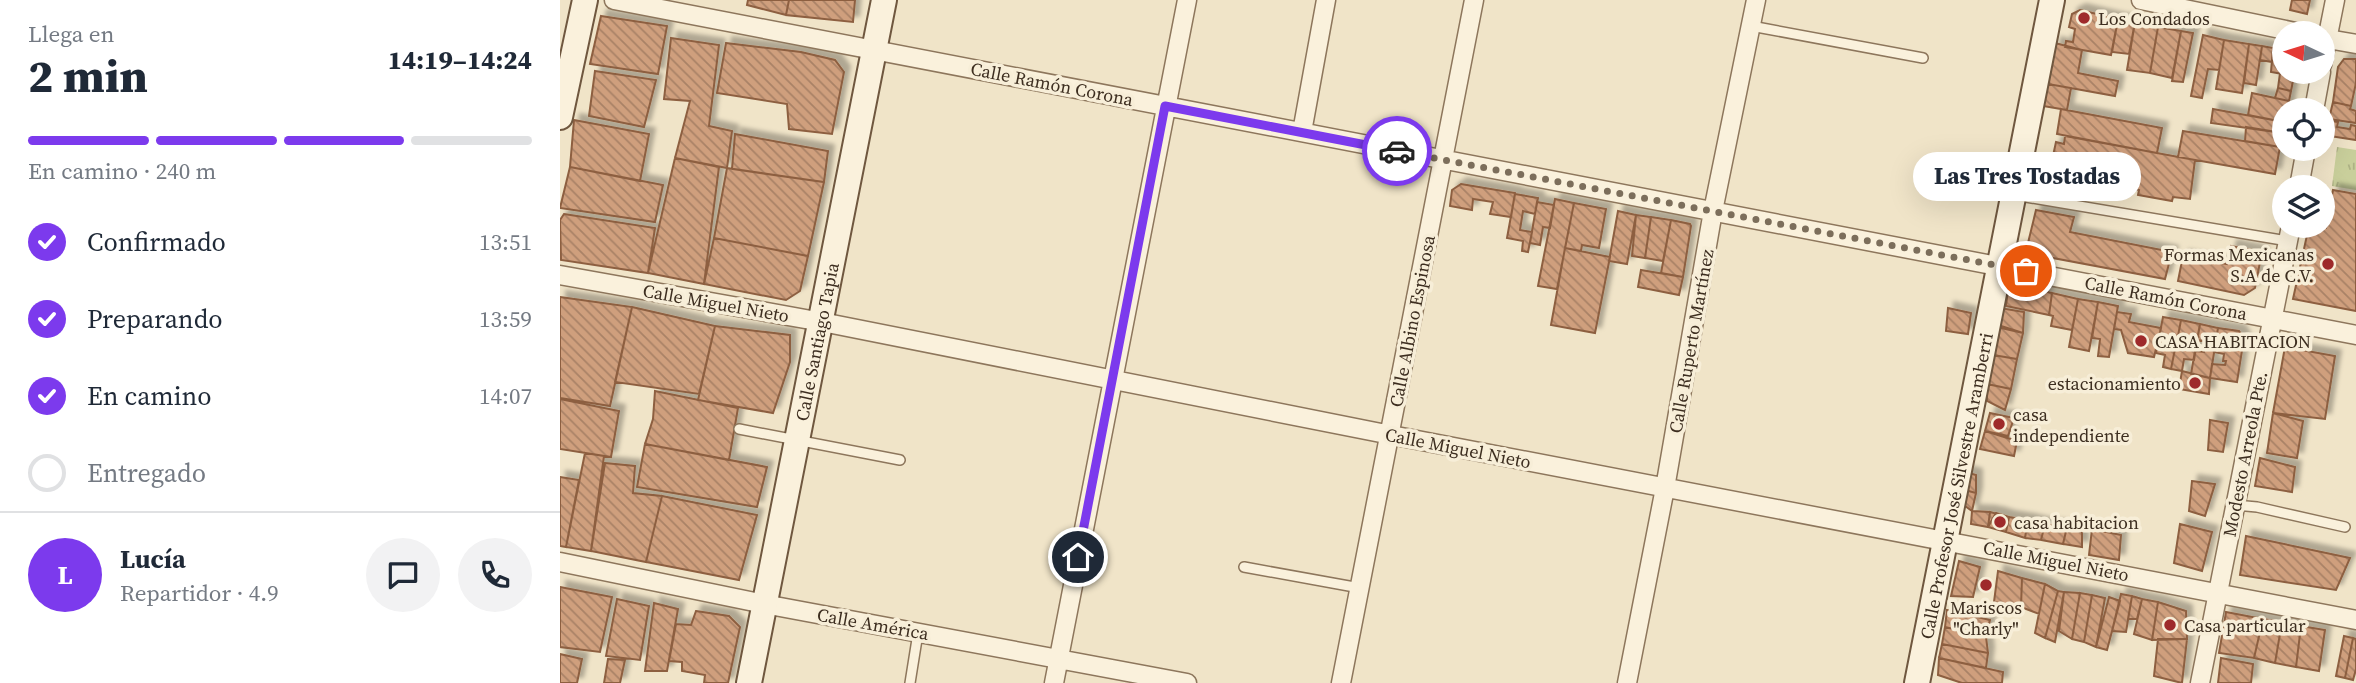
<!DOCTYPE html>
<html lang="es">
<head>
<meta charset="utf-8">
<style>
	:root { --surface:#fff; --page:#f2f2f3; --text:#1f2937; --muted:#747a83; --line:#e0e1e3; --accent:#7c3aed }
	body { margin:0; font-family:"Source Serif 4",serif; background:var(--page); color:var(--text); height:100vh; display:flex; flex-direction:column; font-size:26px; white-space:nowrap }
	* { box-sizing:border-box; margin:0 }
	p { font-size:23px; color:var(--muted) }
	.icon { flex:none; width:38px; height:38px; fill:none; stroke:currentColor; stroke-width:2; stroke-linecap:round; stroke-linejoin:round }
	.map { position:relative; flex:1; overflow:hidden }
	.drawer { display:flex; flex-direction:column; background:var(--surface); width:560px }
	.drawer>* { flex:none }
	.needle { width:46px; rotate:274deg }
	.buttons { position:absolute; left:1712px; top:21px; display:grid; gap:14px }
	.buttons a { display:grid; place-items:center; width:63px; height:63px; border-radius:50%; background:var(--surface); box-shadow:0 7px 28px #0002; font-size:35px }
	.pin { position:absolute; display:grid; place-items:center; width:60px; height:60px; color:#fff; margin:-30px; border:4px solid #fff; border-radius:50%; box-shadow:0 2px 7px #0007 }
	.courier { position:absolute; display:grid; place-items:center; width:70px; height:70px; margin:-35px; border:5px solid #7c3aed; border-radius:50%; background:#fff; color:#222; box-shadow:0 2px 9px #0007 }
	.bubble { position:absolute; height:49px; border-radius:24px; background:var(--surface); box-shadow:0 7px 28px #0002; font-size:23px; font-weight:800; line-height:49px; text-align:center }
	.headline em { font-style:normal; font-weight:800 }
	.headline div { display:flex; flex-direction:column-reverse }
	.headline { display:flex; align-items:center; justify-content:space-between; height:119px; padding:0 28px }
	h1 { font-size:46px; font-weight:800; line-height:52px }
	.bar { display:grid; grid-template-columns:repeat(4,1fr); gap:10px 7px; align-content:center; height:84px; padding:0 28px }
	.bar i { height:9px; border-radius:5px; background:var(--line) }
	.bar .selected { background:var(--accent) }
	.bar p { grid-column:span 4 }
	.line { display:flex; align-items:center; gap:18px; padding:0 28px; border-top:2px solid var(--line) }
	.line div { flex:1 }
	.round { display:grid; place-items:center; flex:none; width:74px; height:74px; border-radius:37px; background:var(--page) }
	ol { padding:0 28px; list-style:none }
	li { display:flex; align-items:center; gap:21px; height:77px }
	li p { margin-inline-start:auto }
	li .icon { padding:7px; border-radius:50%; background:var(--accent); color:#fff; stroke-width:4 }
	li:last-child { color:var(--muted) }
	li i { width:38px; height:38px; border:4px solid var(--line); border-radius:50% }
	main { display:flex; flex:1; min-height:0 }
	.map>svg:first-child { display:block }
</style>
</head>
<body>
<main>
<section class="drawer">
<div class="headline"><div><h1>2 min</h1><p>Llega en</p></div><em>14:19–14:24</em></div>
<div class="bar"><i class="selected"></i><i class="selected"></i><i class="selected"></i><i></i><p>En camino · 240 m</p></div>
<ol>
<li><svg class="icon" aria-label="check" viewBox="0 0 24 24"><path d="M5 12l5 5 9-10"/></svg>Confirmado<p>13:51</p></li>
<li><svg class="icon" aria-label="check" viewBox="0 0 24 24"><path d="M5 12l5 5 9-10"/></svg>Preparando<p>13:59</p></li>
<li><svg class="icon" aria-label="check" viewBox="0 0 24 24"><path d="M5 12l5 5 9-10"/></svg>En camino<p>14:07</p></li>
<li><i></i>Entregado</li>
</ol>
<div class="line" style="height:126px"><b class="round" style="background:var(--accent);color:#fff">L</b><div><b>Lucía</b><p>Repartidor · 4.9</p></div><a class="round"><svg class="icon" aria-label="chat" viewBox="0 0 24 24"><path d="M4 5h16v11H9l-5 4z"/></svg></a><a class="round"><svg class="icon" aria-label="phone" viewBox="0 0 24 24"><path d="M5 4h4l2 5-3 2q2 4 5 5l2-3 5 2v4C11 20 4 13 5 4z"/></svg></a></div>
</section>
<div class="map">
<svg width="1796" height="683" viewBox="0 0 1796 683">
	<defs>
		<pattern id="grass-tufts" width="24" height="20" patternUnits="userSpaceOnUse" patternTransform="scale(1.75)"><rect width="24" height="20" fill="#c9cf9b"/><path d="M3 7l-1-3M5 7V3M7 7l1-3M15 17l-1-3M17 17v-4M19 17l1-3" fill="none" stroke="#aeb285"/></pattern>
		<pattern id="building-back-hatch" width="6" height="6" patternUnits="userSpaceOnUse" patternTransform="scale(1.75)"><rect width="6" height="6" fill="#cf9f7d"/><path d="M-1 5l2 2M0 0l6 6M5-1l2 2" fill="none" stroke="#a98266"/></pattern>
		<filter id="shadow"><feDropShadow dx="6" dy="-6" stdDeviation="2" flood-color="#0004"/></filter>
	</defs>
	<rect width="100%" height="100%" fill="#f0e4c8"/>
	<path fill="url(#grass-tufts)" d="M1777 147 1796 150V190L1772 186Z"/>
	<path fill="url(#building-back-hatch)" stroke="#8d5f41" stroke-width="2" filter="url(#shadow)" d="M188 0H229L226 15 187 5Z
		M229 0H295L293 22 226 15Z
		M1732 0H1750L1747 14 1730 10Z
		M1520 10 1558 19 1551 55 1505 47 1506 41 1513 42 1515 29 1509 27 1512 14Z
		M41 16 107 26 98 74 30 64Z
		M1558 19 1575 22 1569 54 1552 52Z
		M1575 22 1598 27 1590 73 1567 70Z
		M1598 27 1621 31 1612 78 1590 73Z
		M1621 31 1633 33 1623 82 1612 81Z
		M1643 35 1664 40 1659 70 1648 69 1642 98 1631 96Z
		M111 38 159 45 149 126 172 131 167 168 115 158 130 101 104 99Z
		M1664 40 1689 44 1682 93 1656 89Z
		M166 43 241 52 275 60 284 72 272 134 229 129 227 104 157 93Z
		M1495 43 1522 50 1518 73 1558 81 1555 96 1488 84Z
		M1689 44 1702 46 1696 85 1684 83Z
		M1702 46 1713 48 1712 62 1700 60Z
		M1713 48 1724 50V72H1735L1734 76 1711 72Z
		M1784 59H1796V83L1791 106 1773 102 1778 67Z
		M35 71 96 80 84 127 29 116Z
		M1720 73 1734 76 1731 91 1718 88Z
		M1488 84 1511 88 1507 110 1483 106Z
		M1718 88 1731 91 1729 101 1715 98Z
		M1692 93 1729 101 1728 110H1724V122L1688 115Z
		M1773 102 1791 106 1790 109 1796 111V123L1769 119Z
		M1501 109 1602 128 1597 153 1497 134Z
		M1653 109 1724 122 1723 133 1651 123Z
		M14 120 89 134 80 181 10 167Z
		M1765 120 1778 122 1777 127 1790 129 1791 125 1796 126V140L1763 135Z
		M1686 127 1723 133 1720 147 1685 141Z
		M1623 131 1720 147 1715 174 1618 157Z
		M175 134 268 151 264 182 172 169Z
		M1505 136 1635 160 1630 199 1613 197 1612 201 1578 195 1579 190 1569 188 1568 193 1488 179 1496 142 1504 144Z
		M115 158 159 167 144 284 88 273Z
		M10 167 103 185 95 222 0 208Z
		M167 168 264 182 248 256 154 238Z
		M901 184 955 193 951 217 930 214 933 202 913 199 912 210 890 206 892 190Z
		M1773 190 1796 194V311L1733 299 1749 226 1766 228Z
		M955 194 978 198 975 214 963 211 960 230 972 232 968 252 962 251 963 241 947 238Z
		M995 199 1014 203 997 289 978 286Z
		M977 202 994 205 990 228 983 227 980 245 970 243Z
		M1014 203 1046 209 1039 248 1022 245 1021 251 1005 248Z
		M1476 210 1514 217 1510 232 1612 252 1605 279 1477 255 1468 243Z
		M1058 211 1076 215 1067 264 1049 261Z
		M4 214 95 228 88 273 1 260 0 220Z
		M1076 215 1091 217 1085 258 1072 256Z
		M1091 217 1111 220 1103 261 1085 258Z
		M1111 220 1130 224 1131 226 1123 277 1101 273Z
		M154 238 248 256 240 291 226 300 144 284Z
		M1671 246 1702 252 1695 288 1684 295 1618 281 1623 256 1667 264Z
		M1005 248 1050 257 1035 333 991 325Z
		M1081 270 1123 277 1119 295 1078 287Z
		M1455 285 1492 293 1489 315 1446 306 1448 290Z
		M1492 293 1518 299 1512 330 1491 326 1493 316 1489 315Z
		M0 297 72 307 50 406 0 398Z
		M1518 299 1538 302 1529 351 1509 347Z
		M1538 302 1558 306 1549 357 1538 356 1540 339 1532 338Z
		M72 307 155 326 139 394 55 382Z
		M1388 308 1411 313 1408 334 1386 331Z
		M1440 308 1464 312 1463 333 1438 325Z
		M1557 312 1571 314 1569 322 1601 328 1594 357 1568 353 1561 330 1554 329Z
		M1603 317 1621 320 1618 336 1612 335 1610 343 1616 344 1611 369 1603 367 1605 355 1596 353Z
		M1621 320 1640 324 1634 360 1624 359 1622 371 1611 369 1616 344 1624 345 1625 337 1618 336Z
		M1640 324 1658 328 1650 378 1631 374 1635 351 1644 352 1645 341 1637 340Z
		M155 326 230 335V362L213 413 138 400Z
		M1437 327 1463 333 1457 359 1433 355Z
		M1658 328 1679 331 1684 338 1677 382 1650 378 1652 364 1665 365 1666 361H1663L1664 354 1654 352Z
		M1725 347 1775 356 1765 419 1713 413Z
		M1433 355 1457 359 1451 389 1427 384Z
		M1622 371 1650 378 1649 394 1619 389Z
		M1427 384 1451 389 1445 410 1427 401Z
		M95 391 178 408 169 460 85 444 93 419Z
		M0 399 59 411 51 457 0 449Z
		M1430 413 1454 418 1448 436 1425 431Z
		M1713 413 1743 421 1737 458 1707 453Z
		M1650 420 1668 423 1663 452 1648 450Z
		M1425 431 1457 441 1454 456 1420 449Z
		M85 444 207 467 197 507 77 487Z
		M25 453 44 456 31 551 6 547Z
		M1700 458 1735 467 1732 492 1695 486Z
		M45 463 75 466 73 493 102 496 86 562 31 551Z
		M1402 471 1416 475V493L1401 489Z
		M0 477 19 480 6 547 0 546Z
		M1632 481 1655 484 1645 516 1629 511Z
		M1401 489 1416 493 1412 511 1401 503Z
		M102 496 197 515 179 580 86 562Z
		M1412 511 1430 512 1428 527 1411 524Z
		M1430 512 1449 517 1446 532 1428 527Z
		M1436 513 1449 517 1446 532 1428 527Z
		M1449 517 1468 520 1465 538 1446 532Z
		M1468 520 1485 524 1481 540 1465 538Z
		M1485 524 1507 527 1503 544 1481 540Z
		M1620 524 1652 532 1642 571 1614 563Z
		M1507 527 1522 531V547L1503 544Z
		M1532 529 1561 535 1559 560 1529 555Z
		M1686 536 1790 558 1776 590 1680 575Z
		M1399 561 1420 567 1413 597 1391 596Z
		M1438 571 1462 578 1461 607 1434 602Z
		M1462 578 1485 584 1479 614 1461 607Z
		M1485 584 1498 591 1485 638 1475 633Z
		M0 587 52 597 40 652 0 647Z
		M1498 591 1504 592 1495 642 1485 638Z
		M1504 592 1520 593 1512 639 1499 631Z
		M1520 593 1532 595 1524 642 1512 639Z
		M1561 594 1572 596 1566 632 1552 631Z
		M1532 595 1545 598 1536 647 1524 642Z
		M1572 596 1582 599 1577 619H1568Z
		M1549 597 1560 601 1547 650 1536 647Z
		M57 599 89 606 80 660 46 656Z
		M1582 599 1598 602 1592 640 1574 634Z
		M1598 602 1626 611 1627 639 1592 640Z
		M94 603 118 609 107 671H85Z
		M1387 610 1430 620 1426 637 1385 627Z
		M136 611 169 616 180 627 168 683H144L145 675 122 671V662L109 661 116 624 131 625Z
		M1666 612 1703 619 1694 658 1659 653Z
		M1703 619 1722 622 1715 663 1694 658Z
		M1722 622 1741 626 1736 667 1715 663Z
		M1741 626 1765 630 1759 671 1736 667Z
		M1385 627 1426 637 1428 653 1382 644Z
		M1784 636 1793 638 1785 678 1776 676Z
		M1793 638 1796 639V669L1793 680 1785 678Z
		M1598 639H1627L1622 683 1594 676Z
		M1382 644 1428 653 1426 668 1379 658Z
		M0 654 22 659 17 683H0Z
		M1379 658 1443 672 1442 683H1402L1378 675Z
		M1661 658 1693 664 1691 683H1658Z
		M48 659 65 660 60 683H44Z"/>
	<g fill="none" stroke-linecap="round" stroke-linejoin="round">
		<defs>
			<path id="lane" d="M1191 26 1363 58
				M1454 195 1728 241
				M179 429 340 460
				M1675 505 1697 507 1785 527
				M684 567 800 588
				M350 683 358 633"/>
			<path id="street" d="M54 0 1796 335
				M1581 0 1740 33
				M1762 38 1796 44
				M1762 65 1775 0
				M1754 110 1761 72
				M742 132 766 0
				M1739 187 1746 149
				M0 275 262 322 831 435 1796 620
				M0 562 204 604 627 683
				M494 683 627 0
				M781 683 914 0
				M1067 683 1105 488 1153 211 1196 0
				M1640 683 1731 226"/>
			<g id="secondary">
				<path d="M0 117 25 0"/>
				<path id="s1" d="M189 683 324 0"/>
				<path id="s2" d="M1357 683 1492 0"/>
			</g>
		</defs>
		<use href="#lane" stroke="#8d765c" stroke-width="12"/>
		<use href="#street" stroke="#8d765c" stroke-width="21"/>
		<use href="#secondary" stroke="#6f573f" stroke-width="28"/>
		<use href="#lane" stroke="#faf1dc" stroke-width="9"/>
		<use href="#street" stroke="#faf1dc" stroke-width="18"/>
		<use href="#secondary" stroke="#faf1dc" stroke-width="24"/>
	</g>
	<g fill="none" stroke-linecap="round" stroke-linejoin="round">
		<path stroke="#7c6e5b" stroke-width="7" stroke-dasharray="0 12.6" d="M837 151 1466 271"/>
		<path stroke="#7c3aed" stroke-width="9" d="M518 557 605 106 837 151"/>
	</g>
	<g fill="#9e2a2b" stroke="#f7eed8" stroke-width="2.5">
		<circle cx="1524" cy="18" r="7"/>
		<circle cx="1768" cy="264" r="7"/>
		<circle cx="1581" cy="341" r="7"/>
		<circle cx="1635" cy="383" r="7"/>
		<circle cx="1439" cy="424" r="7"/>
		<circle cx="1440" cy="522" r="7"/>
		<circle cx="1426" cy="585" r="7"/>
		<circle cx="1610" cy="625" r="7"/>
	</g>
	<g text-anchor="middle" dominant-baseline="central" stroke-width="7" stroke-linejoin="round" paint-order="stroke">
		<g font-size="18" fill="#3d2e20" stroke="#f7eed8" text-anchor="start">
			<text x="1538" y="18">Los Condados</text>
			<text x="1754" y="254" text-anchor="end">Formas Mexicanas<tspan x="1754" dy="21">S.A de C.V.</tspan></text>
			<text x="1595" y="341">CASA HABITACION</text>
			<text x="1621" y="383" text-anchor="end">estacionamiento</text>
			<text x="1453" y="414">casa<tspan x="1453" dy="21">independiente</tspan></text>
			<text x="1454" y="522">casa habitacion</text>
			<text x="1426" y="607" text-anchor="middle">Mariscos<tspan x="1426" dy="21">"Charly"</tspan></text>
			<text x="1624" y="625">Casa particular</text>
		</g>
		<g font-size="18" fill="#3d2e20" stroke="#f7eed8">
			<text transform="translate(492 84) rotate(11)">Calle Ramón Corona</text>
			<text transform="translate(1606 298) rotate(11)">Calle Ramón Corona</text>
			<text transform="translate(156 303) rotate(10)">Calle Miguel Nieto</text>
			<text transform="translate(852 321) rotate(-79)">Calle Albino Espinosa</text>
			<text transform="translate(1131 341) rotate(-80)">Calle Ruperto Martínez</text>
			<text stroke="none"><textPath href="#s1" startOffset="348">Calle Santiago Tapia</textPath></text>
			<text transform="translate(898 448) rotate(11)">Calle Miguel Nieto</text>
			<text transform="translate(1685 454) rotate(-79)">Modesto Arreola Pte.</text>
			<text stroke="none"><textPath href="#s2" startOffset="201">Calle Profesor José Silvestre Aramberri</textPath></text>
			<text transform="translate(1496 561) rotate(11)">Calle Miguel Nieto</text>
			<text transform="translate(313 624) rotate(10)">Calle América</text>
		</g>
	</g>
</svg>
<div class="buttons">
<a><svg class="needle" viewBox="-14 -14 28 28"><path d="M0-13l5 13h-10z" fill="#e53935"/><path d="M0 13l5-13h-10z" fill="#747a83"/></svg></a>
<a><svg class="icon" aria-label="locate" viewBox="0 0 24 24"><circle cx="12" cy="12" r="6"/><path d="M12 2v4M12 18v4M2 12h4M18 12h4"/></svg></a>
<a><svg class="icon" aria-label="layers" viewBox="0 0 24 24"><path d="M12 4l9 5-9 5-9-5zM3 14l9 5 9-5"/></svg></a>
</div>
<div class="pin" style="left:1466px;top:271px;background:#ea580c"><svg class="icon" aria-label="bag" viewBox="0 0 24 24"><path d="M5 8h14l-1 12H6zM9 8a3 3 0 0 1 6 0"/></svg></div>
<div class="pin" style="left:518px;top:557px;background:#1f2937"><svg class="icon" aria-label="home" viewBox="0 0 24 24"><path d="M3 11l9-7 9 7M6 9v11h12V9"/></svg></div>
<div class="courier" style="left:837px;top:151px"><svg class="icon" aria-label="car" viewBox="0 0 24 24"><path d="M5 17H2v-5l4-1 3-4h7l3 4 3 1v5h-3M9 17h6M6 11h13"/><circle cx="7" cy="17" r="2"/><circle cx="17" cy="17" r="2"/></svg></div>
<div class="bubble" style="left:1353px;top:152px;width:228px">Las Tres Tostadas</div>
</div>
</main>
</body>
</html>
